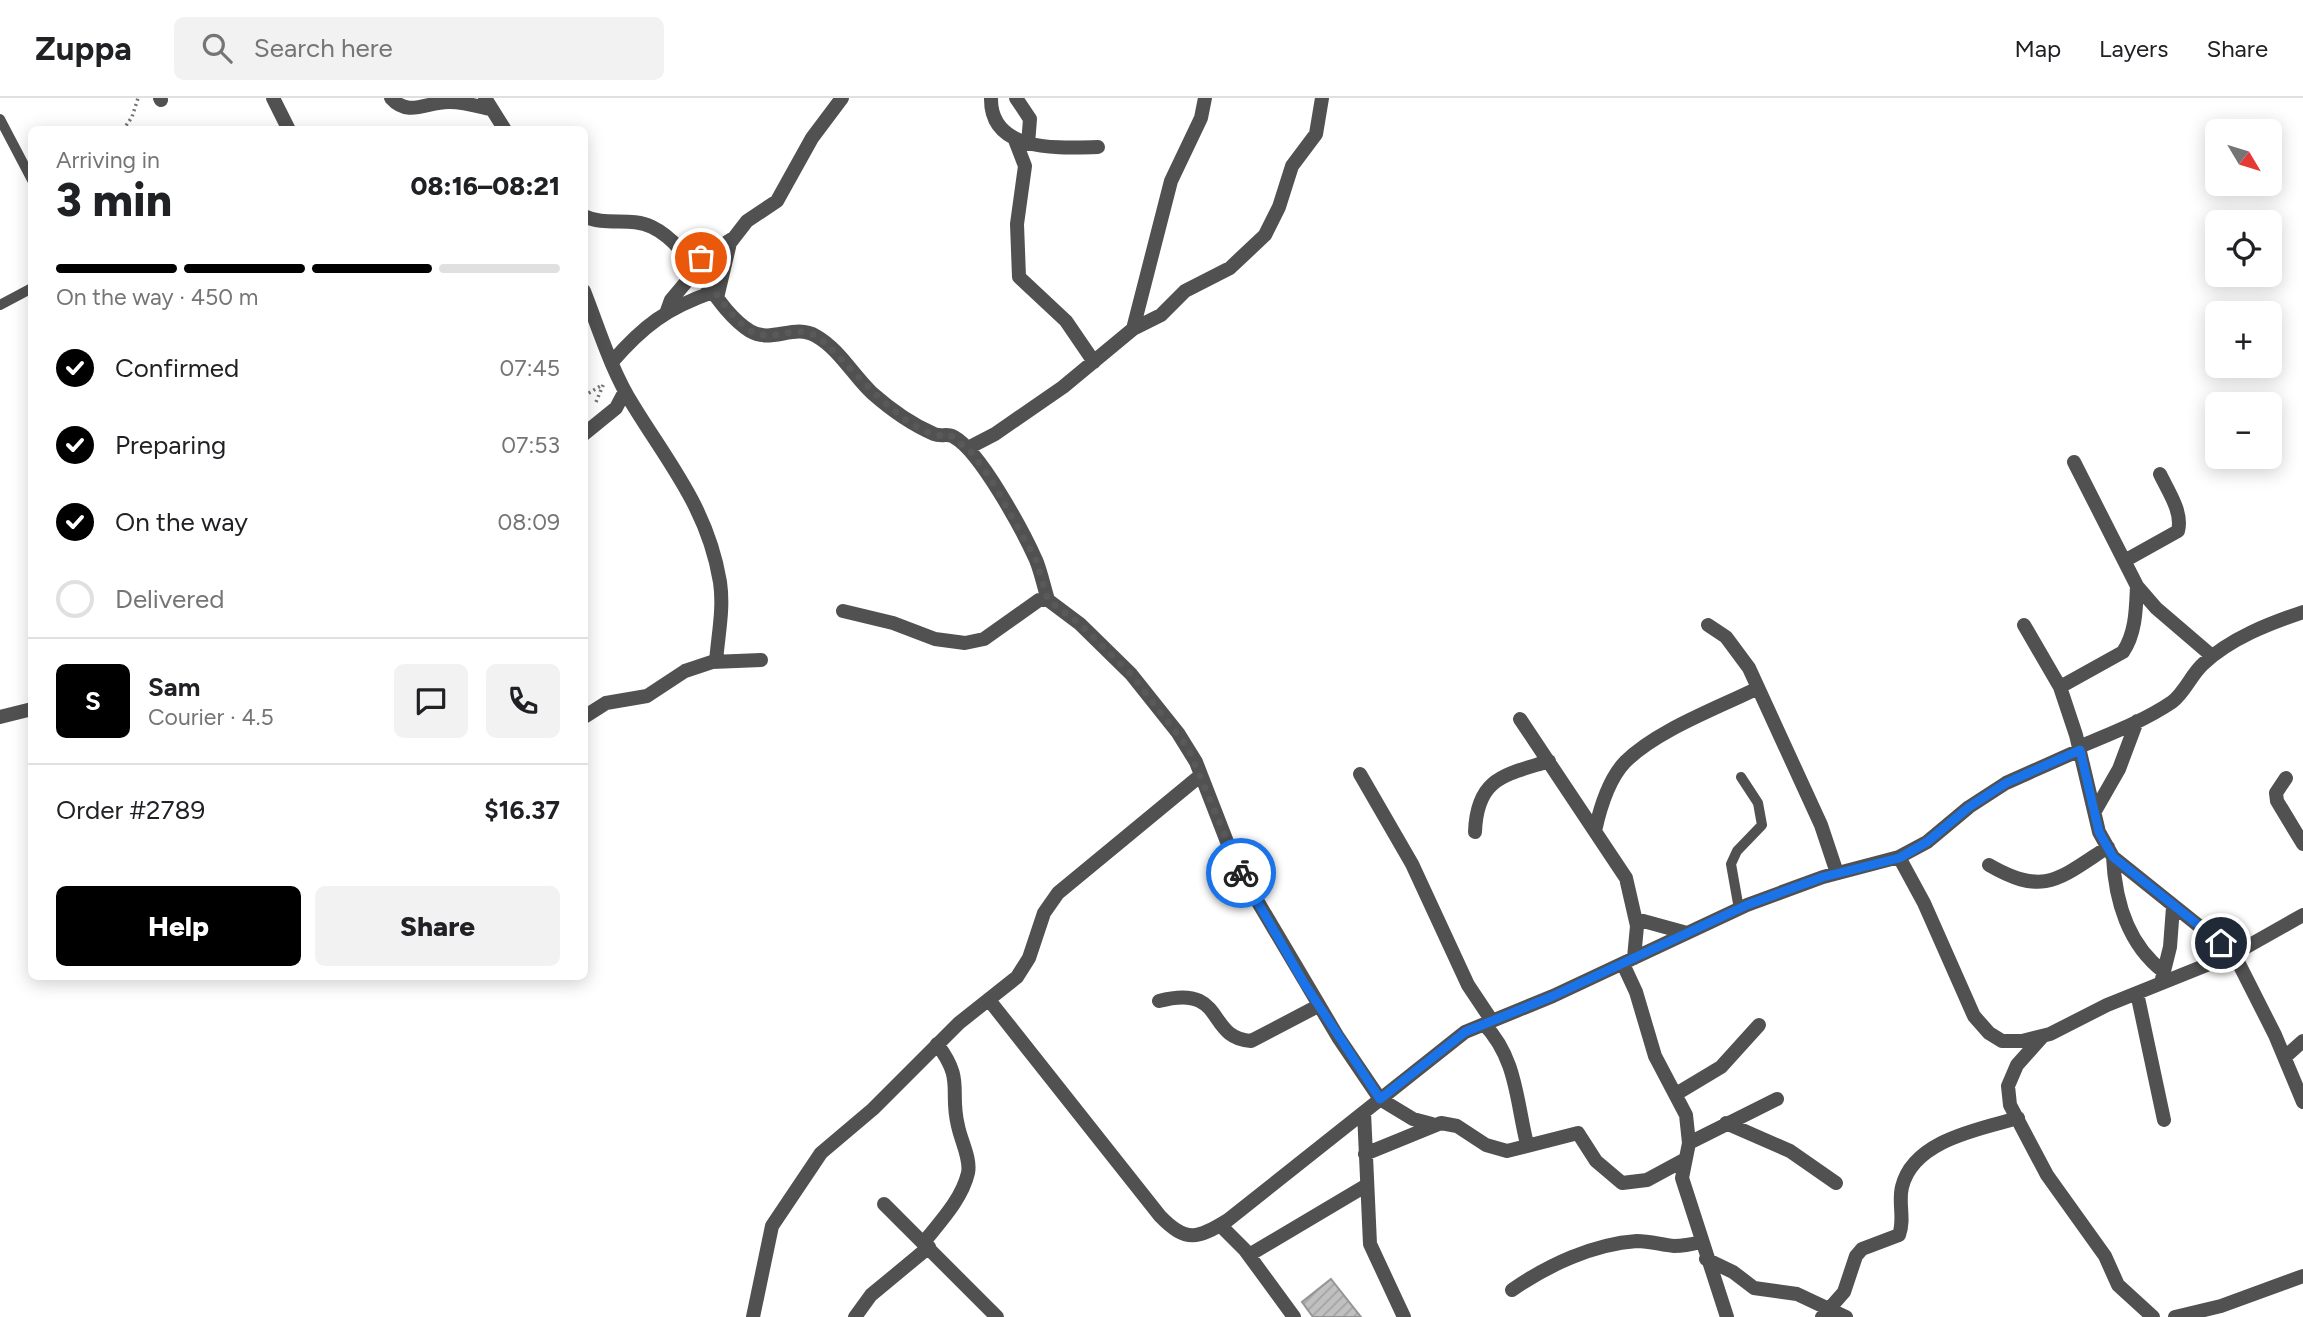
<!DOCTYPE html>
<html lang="en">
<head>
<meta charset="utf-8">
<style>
	:root { --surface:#fff; --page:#f2f2f2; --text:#202124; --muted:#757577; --line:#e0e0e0; --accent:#000 }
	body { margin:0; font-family:Figtree,sans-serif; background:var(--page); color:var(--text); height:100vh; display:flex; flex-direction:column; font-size:26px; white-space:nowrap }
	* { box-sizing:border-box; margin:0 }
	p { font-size:23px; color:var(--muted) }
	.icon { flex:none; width:38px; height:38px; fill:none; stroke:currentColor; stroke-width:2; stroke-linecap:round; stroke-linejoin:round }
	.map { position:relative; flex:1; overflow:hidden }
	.drawer { position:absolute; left:28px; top:28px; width:560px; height:854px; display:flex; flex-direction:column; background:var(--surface); border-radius:10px; box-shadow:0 4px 18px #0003 }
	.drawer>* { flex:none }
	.needle { width:46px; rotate:128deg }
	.fabs { position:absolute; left:2205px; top:21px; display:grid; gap:14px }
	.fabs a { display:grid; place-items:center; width:77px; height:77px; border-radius:10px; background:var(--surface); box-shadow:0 4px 18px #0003; font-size:35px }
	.pin { position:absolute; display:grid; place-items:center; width:60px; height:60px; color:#fff; margin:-30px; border:4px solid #fff; border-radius:50%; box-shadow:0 2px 7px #0007 }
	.courier { position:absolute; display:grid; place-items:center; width:70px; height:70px; margin:-35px; border:5px solid #1a73e8; border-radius:50%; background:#fff; color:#222; box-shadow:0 2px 9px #0007 }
	.head em { font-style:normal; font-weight:800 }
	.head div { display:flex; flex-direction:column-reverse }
	.head { display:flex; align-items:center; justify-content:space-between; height:119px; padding:0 28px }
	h1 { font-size:46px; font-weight:800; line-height:52px }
	.bar { display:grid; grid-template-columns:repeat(4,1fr); gap:10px 7px; align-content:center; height:84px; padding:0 28px }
	.bar i { height:9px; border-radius:5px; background:var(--line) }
	.bar .selected { background:var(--accent) }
	.bar p { grid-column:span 4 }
	.line { display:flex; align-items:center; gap:18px; padding:0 28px; border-top:2px solid var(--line) }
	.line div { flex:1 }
	.round { display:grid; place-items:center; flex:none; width:74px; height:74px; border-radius:10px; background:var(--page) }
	ol { padding:0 28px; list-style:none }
	li { display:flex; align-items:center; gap:21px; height:77px }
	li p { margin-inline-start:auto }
	li .icon { padding:7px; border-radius:50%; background:var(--accent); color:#fff; stroke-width:4 }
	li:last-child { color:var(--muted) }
	li i { width:38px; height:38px; border:4px solid var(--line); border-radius:50% }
	.button { display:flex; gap:14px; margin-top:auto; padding:14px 28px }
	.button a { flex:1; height:80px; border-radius:10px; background:var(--accent); color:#fff; font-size:28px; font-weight:800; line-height:80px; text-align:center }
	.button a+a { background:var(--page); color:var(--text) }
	header { display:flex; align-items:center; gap:42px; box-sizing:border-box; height:98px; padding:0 35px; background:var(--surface); border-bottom:2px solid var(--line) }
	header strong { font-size:33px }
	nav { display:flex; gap:38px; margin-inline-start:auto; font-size:24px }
	.search { width:490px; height:63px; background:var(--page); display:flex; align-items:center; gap:18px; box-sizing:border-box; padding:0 24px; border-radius:10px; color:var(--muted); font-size:26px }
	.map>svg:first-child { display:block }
</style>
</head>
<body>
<header>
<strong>Zuppa</strong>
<div class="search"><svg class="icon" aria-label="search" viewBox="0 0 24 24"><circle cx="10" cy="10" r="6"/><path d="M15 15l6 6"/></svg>Search here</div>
<nav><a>Map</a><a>Layers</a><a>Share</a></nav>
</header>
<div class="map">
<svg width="2303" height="1219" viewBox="0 0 2303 1219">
	<defs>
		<pattern id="building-hatch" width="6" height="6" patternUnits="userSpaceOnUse" patternTransform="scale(1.75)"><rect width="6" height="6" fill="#c0c0c0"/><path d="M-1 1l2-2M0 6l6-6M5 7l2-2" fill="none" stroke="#a3a3a3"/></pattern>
	</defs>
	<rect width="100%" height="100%" fill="#fff"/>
	<path fill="url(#building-hatch)" stroke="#959595" stroke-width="2" d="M1331 1181 1361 1219H1313L1302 1204Z"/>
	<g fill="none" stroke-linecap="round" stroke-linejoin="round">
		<path stroke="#737373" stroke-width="3.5" stroke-dasharray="2 3.5" stroke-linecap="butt" d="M123 32 132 19 138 0
			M584 298 602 287
			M596 304 604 285"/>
		<path stroke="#515151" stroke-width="10" d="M0 21 32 82
			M0 207 32 190
			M1739 811 1731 766 1737 753 1762 727 1758 705 1741 679"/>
		<path stroke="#515151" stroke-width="14" d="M160 0 161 2
			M273 0 289 32
			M391 0C409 20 428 3 450 4 463 4 477 8 490 11
			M485 0 505 32
			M991 0C990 55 1059 50 1098 49
			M1016 0 1030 21 1028 46
			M1015 42 1025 68 1017 126 1019 179 1066 223 1094 264
			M584 118C606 129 630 118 652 129 692 148 713 210 750 233 772 246 794 225 816 238 839 251 853 277 872 295 889 310 913 327 934 336 941 339 948 335 954 339 980 353 1023 433 1036 462 1041 474 1044 489 1048 502
			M693 166 732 141
			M584 193C599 231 611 272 633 307 669 366 708 411 720 484 724 511 718 537 716 564
			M717 200 730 145 747 123 777 103 812 40 842 0
			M667 213 671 202 697 171
			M1133 231 1171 83 1201 20 1205 0
			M612 264C643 228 667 210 713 194
			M584 336 616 310 625 293
			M968 350 995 336 1063 289 1133 231 1161 217 1185 193 1230 170 1265 137 1279 109 1292 68 1316 36 1322 0
			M2074 364 2137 488 2156 510 2212 558
			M2126 462 2178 433C2183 414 2168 393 2160 376
			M843 513 893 525 935 541 965 545 984 541 1039 502H1048L1080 526 1131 576 1178 635 1196 664 1236 767 1338 939 1380 1001 1413 1021 1432 1026
			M1708 527 1726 539 1749 570 1821 727 1837 775
			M2024 527 2060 589 2076 637 2099 734 2113 759 2234 856 2275 937 2303 1004
			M2060 589 2123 554C2136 535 2136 510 2137 488
			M0 619 32 611
			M584 619 606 605 647 598 685 573 712 564 761 562
			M1520 621 1626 780 1637 828 1634 860
			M2079 649C2110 636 2144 623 2172 604 2185 594 2191 577 2203 566 2231 540 2268 526 2303 514
			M1360 676 1412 766 1468 887 1492 923
			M2286 680 2276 695 2277 703 2303 746
			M2095 713 2119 671 2137 623
			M1595 733C1600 710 1609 681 1625 664 1657 632 1718 610 1758 590
			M1475 734C1477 679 1505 677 1549 663
			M1899 759 1924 805 1974 918 1989 935 2002 943H2022L2050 936 2107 907 2234 856 2303 817
			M2113 759C2115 802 2128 847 2164 874
			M1989 767C2044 799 2059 781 2108 749
			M1636 821 1687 835
			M1623 866 1636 894 1655 958 1686 1017 1689 1045 1682 1080 1727 1219
			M2162 881 2170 849 2173 809
			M2137 895 2164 1022
			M989 902 1160 1118C1186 1145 1198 1141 1228 1122L1465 934 1553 898 1747 807 1823 779 1899 759 1927 744 1969 709 2006 685 2080 652
			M1159 903C1227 885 1205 940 1251 943L1318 908
			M1484 926C1517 961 1516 1002 1527 1046
			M2042 939 2017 967 2008 988 2010 1007 2047 1077 2105 1158 2118 1187 2153 1219
			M2285 959 2303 943
			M1676 996 1721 969 1759 927
			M1364 1014 1370 1146 1404 1219
			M1726 1025 1790 1053 1836 1085
			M1689 1045 1777 1001
			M1365 1056 1441 1025 1457 1028 1486 1047 1507 1053 1578 1035 1596 1063 1622 1085 1647 1082 1684 1062
			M884 1106 997 1219
			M1220 1127 1245 1152 1294 1219
			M924 1144C940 1124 962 1101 968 1075 971 1061 961 1043 958 1028 949 991 965 983 937 946
			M1249 1157 1367 1087
			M1706 1161 1733 1174 1754 1190 1797 1196 1846 1219
			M1512 1192C1548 1167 1593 1146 1637 1143 1650 1143 1662 1147 1674 1148 1683 1148 1693 1146 1701 1144
			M753 1219 772 1128 821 1055 873 1011 959 925 1017 879 1029 860 1044 815 1058 795 1201 677
			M855 1219 871 1197 929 1149
			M1822 1219 1844 1194 1856 1158 1862 1151 1899 1137C1905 1121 1898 1105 1902 1089 1913 1042 1980 1031 2018 1020
			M2175 1219 2221 1208 2303 1178"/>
	</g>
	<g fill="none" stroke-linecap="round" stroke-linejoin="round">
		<path stroke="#595959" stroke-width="7" stroke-dasharray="0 12.6" d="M701 160 692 166C713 186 724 213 748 231 771 248 796 223 819 240 848 263 910 346 950 337L972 355 989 378 1036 462 1048 502 1080 526 1131 576 1188 650 1241 775"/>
		<path stroke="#1a73e8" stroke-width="9" d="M1241 775 1304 885 1380 1001 1465 934 1553 898 1747 807 1823 779 1899 760 1927 744 1969 709 2006 685 2080 652 2099 734 2113 759 2221 845"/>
	</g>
</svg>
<div class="fabs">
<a><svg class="needle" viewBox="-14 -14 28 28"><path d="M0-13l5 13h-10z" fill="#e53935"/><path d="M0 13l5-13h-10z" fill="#757577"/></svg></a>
<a><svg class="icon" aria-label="locate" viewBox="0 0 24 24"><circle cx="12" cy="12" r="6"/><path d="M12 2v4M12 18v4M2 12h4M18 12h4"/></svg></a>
<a>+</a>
<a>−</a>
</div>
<div class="pin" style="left:701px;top:160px;background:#ea580c"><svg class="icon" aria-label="bag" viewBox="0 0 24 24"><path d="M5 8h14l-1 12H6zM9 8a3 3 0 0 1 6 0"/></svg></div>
<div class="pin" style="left:2221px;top:845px;background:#1f2937"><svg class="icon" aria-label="home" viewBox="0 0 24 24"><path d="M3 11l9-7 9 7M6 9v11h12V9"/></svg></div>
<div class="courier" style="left:1241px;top:775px"><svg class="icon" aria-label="bike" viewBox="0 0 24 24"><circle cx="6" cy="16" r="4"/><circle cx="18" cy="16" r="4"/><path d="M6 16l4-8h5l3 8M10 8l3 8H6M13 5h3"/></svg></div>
<section class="drawer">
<div class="head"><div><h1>3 min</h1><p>Arriving in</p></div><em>08:16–08:21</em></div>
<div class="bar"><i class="selected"></i><i class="selected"></i><i class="selected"></i><i></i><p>On the way · 450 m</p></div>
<ol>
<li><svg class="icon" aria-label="check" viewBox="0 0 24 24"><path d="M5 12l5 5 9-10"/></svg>Confirmed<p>07:45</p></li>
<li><svg class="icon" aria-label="check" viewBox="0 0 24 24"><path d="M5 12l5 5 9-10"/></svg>Preparing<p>07:53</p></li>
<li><svg class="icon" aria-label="check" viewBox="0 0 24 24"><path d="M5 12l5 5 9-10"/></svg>On the way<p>08:09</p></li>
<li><i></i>Delivered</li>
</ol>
<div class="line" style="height:126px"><b class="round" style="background:var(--accent);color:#fff">S</b><div><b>Sam</b><p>Courier · 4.5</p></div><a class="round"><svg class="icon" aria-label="chat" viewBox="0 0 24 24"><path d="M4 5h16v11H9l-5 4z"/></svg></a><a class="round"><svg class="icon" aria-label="phone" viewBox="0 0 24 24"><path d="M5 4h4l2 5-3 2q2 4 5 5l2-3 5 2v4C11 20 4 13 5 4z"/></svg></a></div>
<div class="line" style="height:91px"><div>Order #2789</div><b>$16.37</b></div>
<div class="button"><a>Help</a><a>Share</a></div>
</section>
</div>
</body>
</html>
